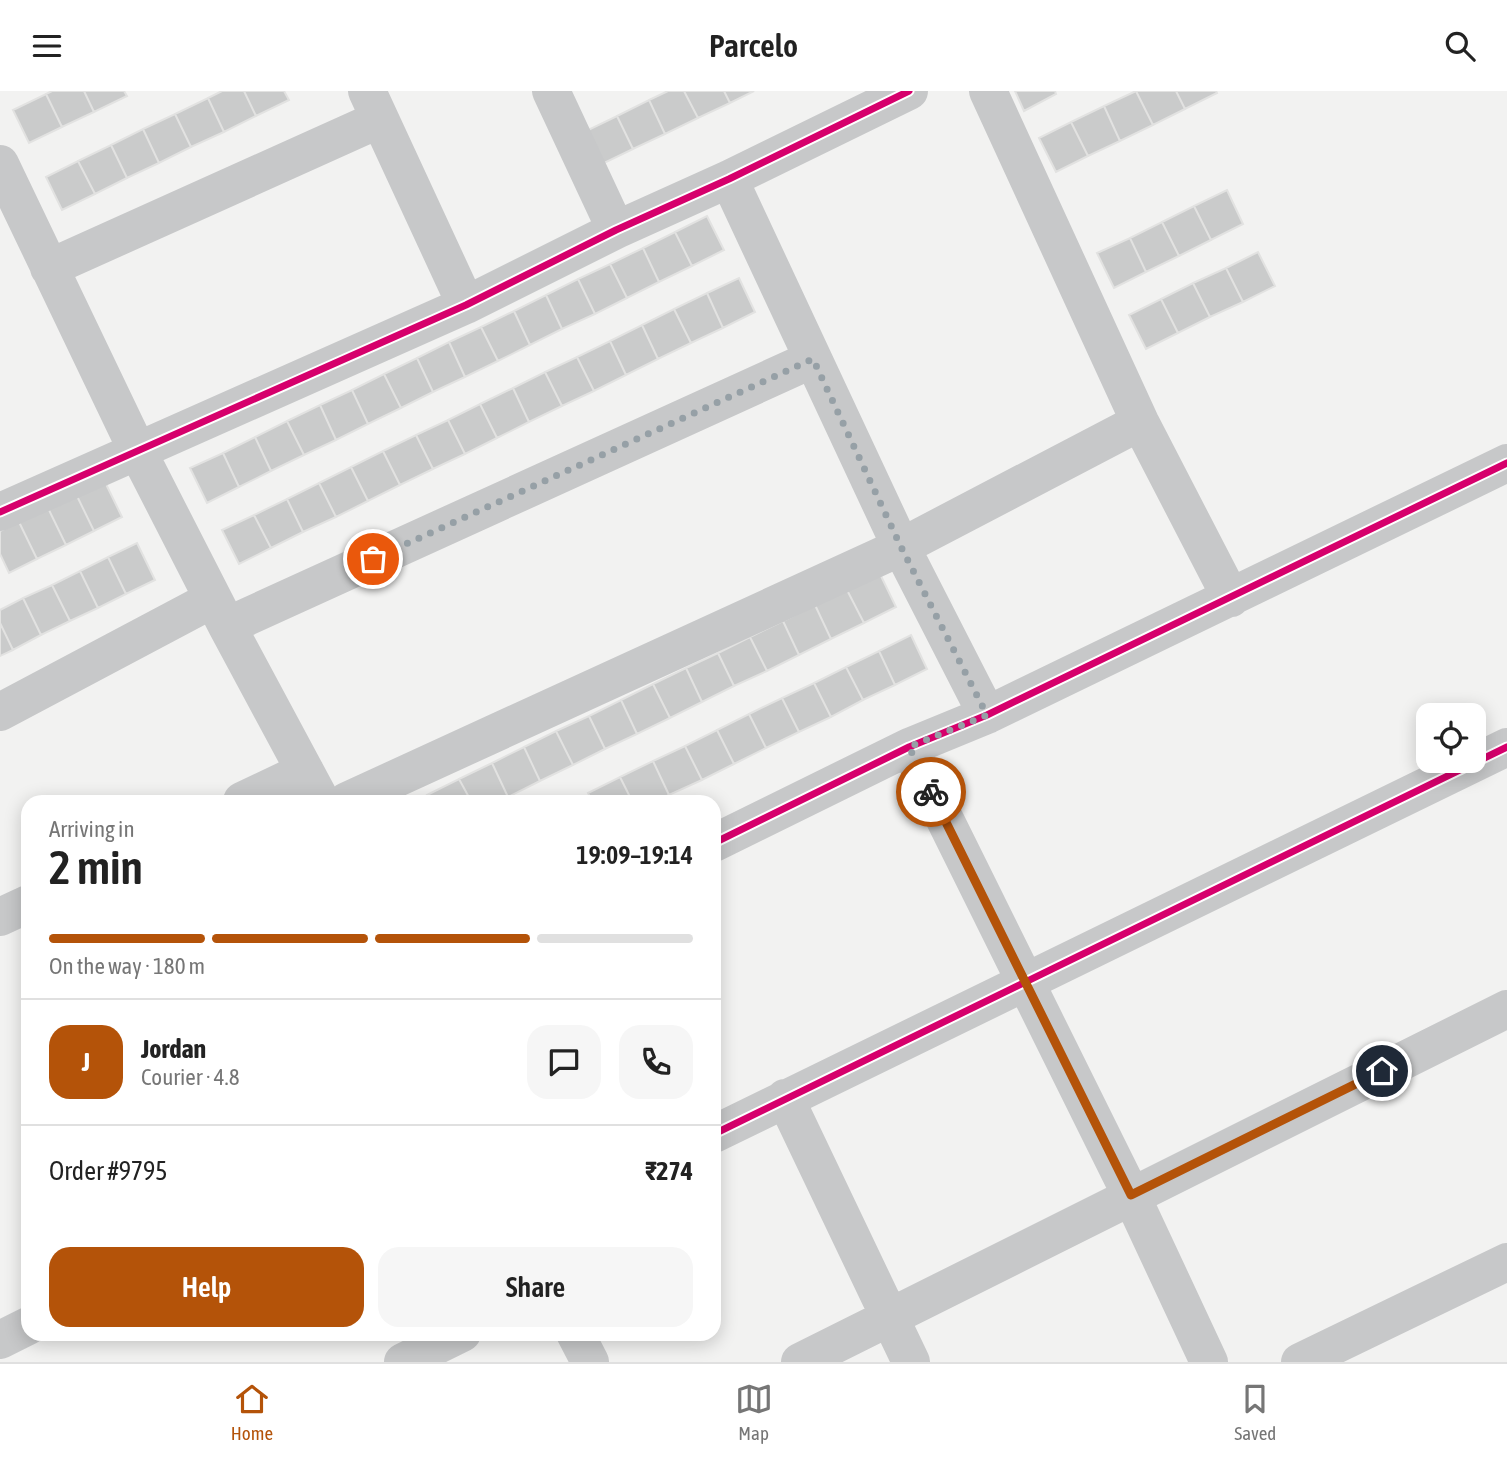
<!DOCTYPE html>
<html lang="en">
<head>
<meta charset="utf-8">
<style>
	:root { --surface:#fff; --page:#f6f6f6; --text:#222; --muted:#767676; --line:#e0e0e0; --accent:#b45309 }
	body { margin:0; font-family:"Asap Condensed",sans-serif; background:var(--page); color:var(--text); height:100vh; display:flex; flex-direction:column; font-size:26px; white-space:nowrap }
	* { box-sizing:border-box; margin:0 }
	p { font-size:23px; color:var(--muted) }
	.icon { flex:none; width:38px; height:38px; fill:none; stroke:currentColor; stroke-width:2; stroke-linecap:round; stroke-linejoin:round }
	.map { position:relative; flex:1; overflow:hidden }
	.sheet { position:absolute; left:21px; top:704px; width:700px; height:546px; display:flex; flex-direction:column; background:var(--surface); border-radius:21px; box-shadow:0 4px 18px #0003 }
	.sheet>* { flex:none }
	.fabs { position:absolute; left:1416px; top:612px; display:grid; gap:14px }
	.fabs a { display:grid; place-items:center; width:70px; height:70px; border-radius:14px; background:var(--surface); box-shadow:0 4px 18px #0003; font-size:35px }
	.pin { position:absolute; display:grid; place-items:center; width:60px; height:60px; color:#fff; margin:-30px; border:4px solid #fff; border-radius:50%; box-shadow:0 2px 7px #0007 }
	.courier { position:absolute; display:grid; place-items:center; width:70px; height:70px; margin:-35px; border:5px solid #b45309; border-radius:50%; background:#fff; color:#222; box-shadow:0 2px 9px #0007 }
	.headline em { font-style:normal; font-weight:600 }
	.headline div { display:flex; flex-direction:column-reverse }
	.headline { display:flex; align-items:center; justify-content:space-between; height:119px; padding:0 28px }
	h1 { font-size:46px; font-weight:600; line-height:52px }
	.bar { display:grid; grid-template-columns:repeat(4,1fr); gap:10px 7px; align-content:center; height:84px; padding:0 28px }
	.bar i { height:9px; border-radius:5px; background:var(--line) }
	.bar .active { background:var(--accent) }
	.bar p { grid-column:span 4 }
	.line { display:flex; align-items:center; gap:18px; padding:0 28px; border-top:2px solid var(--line) }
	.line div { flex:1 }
	.round { display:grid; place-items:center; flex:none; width:74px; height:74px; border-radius:21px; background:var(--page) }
	.button { display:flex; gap:14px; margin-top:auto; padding:14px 28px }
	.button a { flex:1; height:80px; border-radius:21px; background:var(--accent); color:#fff; font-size:28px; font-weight:600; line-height:80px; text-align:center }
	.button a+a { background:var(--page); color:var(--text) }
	header { display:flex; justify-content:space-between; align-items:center; height:91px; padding:0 28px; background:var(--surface); font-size:32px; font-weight:600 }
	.tabs { display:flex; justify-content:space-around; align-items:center; height:98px; border-top:2px solid var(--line); background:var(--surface); font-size:19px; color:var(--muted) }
	.tabs a { display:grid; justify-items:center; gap:4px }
	.tabs .active { color:var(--accent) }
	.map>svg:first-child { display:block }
</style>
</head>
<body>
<header><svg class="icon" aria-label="menu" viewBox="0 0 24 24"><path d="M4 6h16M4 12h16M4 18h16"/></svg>Parcelo<svg class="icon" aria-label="search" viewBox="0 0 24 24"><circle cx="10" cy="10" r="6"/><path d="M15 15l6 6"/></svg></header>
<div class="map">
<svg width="1507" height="1271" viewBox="0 0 1507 1271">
	<rect width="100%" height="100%" fill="#f2f2f1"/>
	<path fill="#cacbcb" stroke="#e2e2e1" stroke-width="2" d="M52 0H84L94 21 62 36 46 3Z
		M84 0H124L127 5 94 21Z
		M222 0H244L256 25 224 41 208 7Z
		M244 0H284L289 9 256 25Z
		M668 0H684L698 27 665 43 649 9Z
		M684 0H724L730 12 698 27Z
		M724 0H754L730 12Z
		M1015 0H1055L1056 3 1024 20Z
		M1136 0H1176L1185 18 1153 34Z
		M1136 0 1153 34 1120 50 1104 15Z
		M1176 0H1216L1217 2 1185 18Z
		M46 3 62 36 29 52 13 19Z
		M208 7 224 41 191 56 175 23Z
		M649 9 665 43 633 58 617 25Z
		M1104 15 1120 50 1088 65 1071 31Z
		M175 23 191 56 159 72 143 38Z
		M617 25 633 58 600 74 584 41Z
		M1071 31 1088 65 1056 81 1039 47Z
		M143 38 159 72 127 87 111 54Z
		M111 54 127 87 95 103 78 70Z
		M78 70 95 103 62 119 46 86Z
		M1227 99 1243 133 1211 149 1194 115Z
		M1194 115 1211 149 1179 165 1162 131Z
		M707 125 724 159 692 175 675 141Z
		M1162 131 1179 165 1146 181 1130 147Z
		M675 141 692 175 659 191 643 157Z
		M1130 147 1146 181 1114 197 1097 162Z
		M643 157 659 191 627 207 610 173Z
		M1258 161 1275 195 1243 211 1226 177Z
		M610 173 627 207 595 223 578 188Z
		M1226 177 1243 211 1210 226 1193 192Z
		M739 187 755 221 723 237 707 202Z
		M578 188 595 223 562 238 546 204Z
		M1193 192 1210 226 1178 242 1161 208Z
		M707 202 723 237 691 252 674 218Z
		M546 204 562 238 530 254 514 220Z
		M1161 208 1178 242 1146 258 1129 224Z
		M674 218 691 252 658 268 642 234Z
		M514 220 530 254 498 270 481 236Z
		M642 234 658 268 626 284 610 250Z
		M481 236 498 270 465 286 449 251Z
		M610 250 626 284 594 300 577 266Z
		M449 251 465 286 433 301 417 267Z
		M577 266 594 300 562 315 545 281Z
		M417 267 433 301 401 317 384 283Z
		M545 281 562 315 529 331 513 297Z
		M384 283 401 317 368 333 352 299Z
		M513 297 529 331 497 347 480 313Z
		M352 299 368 333 336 349 320 314Z
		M480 313 497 347 465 363 448 329Z
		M320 314 336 349 304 364 287 330Z
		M448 329 465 363 433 378 416 344Z
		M287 330 304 364 271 380 255 346Z
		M416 344 433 378 400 394 383 360Z
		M255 346 271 380 239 396 223 362Z
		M383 360 400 394 368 410 351 376Z
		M223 362 239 396 207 412 190 377Z
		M351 376 368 410 336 426 319 392Z
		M104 389 122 426 94 440 76 403Z
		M319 392 336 426 303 441 287 408Z
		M76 403 94 440 66 454 48 417Z
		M287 408 303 441 271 457 254 424Z
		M48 417 66 454 37 468 19 431Z
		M254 424 271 457 239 473 222 439Z
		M19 431 37 468 9 482 0 463V440Z
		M137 452 155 489 126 503 108 466Z
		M108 466 126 503 98 517 80 480Z
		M80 480 98 517 70 530 52 494Z
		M880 483 896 516 864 532 847 499Z
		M52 494 70 530 41 544 23 507Z
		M847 499 864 532 831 548 815 514Z
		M23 507 41 544 13 559 0 532V519Z
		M815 514 831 548 799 564 783 530Z
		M783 530 799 564 767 580 750 546Z
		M0 532 13 559 0 565Z
		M911 544 927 578 895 594 879 560Z
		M750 546 767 580 734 595 718 562Z
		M879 560 895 594 863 609 846 576Z
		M718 562 734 595 702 611 686 577Z
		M846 576 863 609 831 626 814 592Z
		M686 577 702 611 670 627 653 593Z
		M814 592 831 626 799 641 782 607Z
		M653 593 670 627 637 643 621 609Z
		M782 607 799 641 766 657 749 623Z
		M621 609 637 643 605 658 589 625Z
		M749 623 766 657 734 673 717 639Z
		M589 625 605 658 573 674 556 640Z
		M717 639 734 673 702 689 685 655Z
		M556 640 573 674 540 690 524 656Z
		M685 655 702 689 669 704 653 670Z
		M524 656 540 690 508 706 492 672Z
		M653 670 669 704 657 710H632L620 686Z
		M492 672 508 706 499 710H471L459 688Z
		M620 686 632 710H592L588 702Z
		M459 688 471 710H431L427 704Z"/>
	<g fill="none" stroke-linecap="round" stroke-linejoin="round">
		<path stroke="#c7c8c9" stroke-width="38" d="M367 0 466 214
			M551 0 616 139
			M988 0 1140 331 1231 507
			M0 73 137 359 227 535 321 710
			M729 88 901 456 987 624
			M49 177 380 28
			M0 421 466 214 616 139 729 88 909 0
			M227 535 813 268
			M0 621 213 508
			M909 656 1131 1104 1209 1271
			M242 710 305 680
			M347 710 901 456 1140 331
			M714 752 909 656 987 624 1507 372
			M0 826 28 813
			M785 1007 911 1271
			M714 1043 1507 656
			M575 1242 590 1271
			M0 1249 28 1235
			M403 1271 462 1242
			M800 1271 1507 918
			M1300 1271 1507 1171"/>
		<defs>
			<path id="cycleway" d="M0 421 466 214 616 139 729 88 909 0
				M714 752 909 656 987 624 1507 372
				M714 1043 1507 656"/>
		</defs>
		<use href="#cycleway" stroke="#fff" stroke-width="11"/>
		<use href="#cycleway" stroke="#d6006c" stroke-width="7"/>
	</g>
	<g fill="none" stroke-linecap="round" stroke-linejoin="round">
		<path stroke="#96a0a6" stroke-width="7" stroke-dasharray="0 12.6" d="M373 468 813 268 901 456 987 624 909 656 931 701"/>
		<path stroke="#b45309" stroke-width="9" d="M931 701 1131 1104 1382 980"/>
	</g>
</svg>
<div class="fabs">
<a><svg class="icon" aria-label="locate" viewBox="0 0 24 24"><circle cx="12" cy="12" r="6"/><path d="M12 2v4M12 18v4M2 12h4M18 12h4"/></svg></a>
</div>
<div class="pin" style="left:373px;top:468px;background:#ea580c"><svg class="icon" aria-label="bag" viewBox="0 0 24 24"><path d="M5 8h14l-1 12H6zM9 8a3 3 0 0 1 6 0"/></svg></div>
<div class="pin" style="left:1382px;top:980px;background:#1f2937"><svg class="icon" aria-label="home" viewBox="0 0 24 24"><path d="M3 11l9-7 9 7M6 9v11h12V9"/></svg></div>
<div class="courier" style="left:931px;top:701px"><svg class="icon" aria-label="bike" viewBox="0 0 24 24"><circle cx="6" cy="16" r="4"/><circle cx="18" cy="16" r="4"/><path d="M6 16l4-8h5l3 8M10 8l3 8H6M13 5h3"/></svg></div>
<section class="sheet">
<div class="headline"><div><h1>2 min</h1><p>Arriving in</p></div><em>19:09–19:14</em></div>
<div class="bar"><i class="active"></i><i class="active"></i><i class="active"></i><i></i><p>On the way · 180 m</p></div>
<div class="line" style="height:126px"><b class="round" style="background:var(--accent);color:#fff">J</b><div><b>Jordan</b><p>Courier · 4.8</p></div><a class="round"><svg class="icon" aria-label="chat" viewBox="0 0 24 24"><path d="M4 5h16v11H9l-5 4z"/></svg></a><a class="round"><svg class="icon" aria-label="phone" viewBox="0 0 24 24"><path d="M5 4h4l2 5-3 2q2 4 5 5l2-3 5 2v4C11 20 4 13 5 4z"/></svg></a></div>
<div class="line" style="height:91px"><div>Order #9795</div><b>₹274</b></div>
<div class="button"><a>Help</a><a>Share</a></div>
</section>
</div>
<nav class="tabs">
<a class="active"><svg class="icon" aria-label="home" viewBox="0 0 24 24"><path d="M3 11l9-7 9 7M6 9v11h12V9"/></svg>Home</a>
<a><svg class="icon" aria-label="map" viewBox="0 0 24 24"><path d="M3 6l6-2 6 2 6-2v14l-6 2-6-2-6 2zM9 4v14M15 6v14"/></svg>Map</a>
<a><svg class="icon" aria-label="saved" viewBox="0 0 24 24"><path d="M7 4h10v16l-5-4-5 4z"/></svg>Saved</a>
</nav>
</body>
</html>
